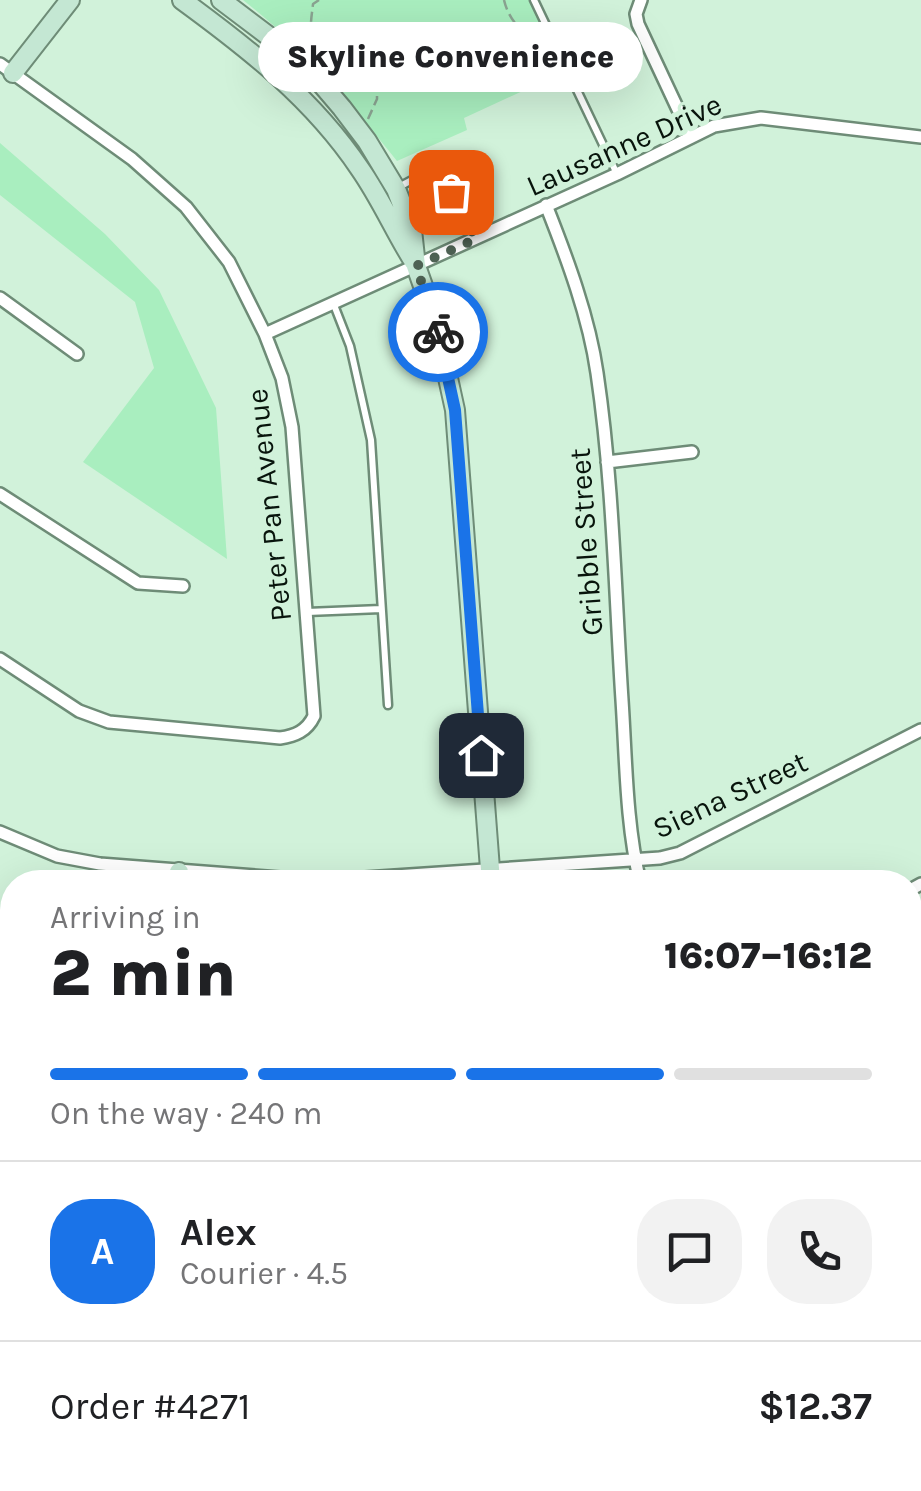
<!DOCTYPE html>
<html lang="en">
<head>
<meta charset="utf-8">
<style>
	:root { --surface:#fff; --page:#f2f2f2; --text:#202124; --muted:#757577; --line:#e0e0e0; --accent:#1a73e8 }
	body { margin:0; font-family:Karla,sans-serif; background:var(--page); color:var(--text); height:100vh; display:flex; flex-direction:column; font-size:38px; white-space:nowrap }
	* { box-sizing:border-box; margin:0 }
	p { font-size:32px; color:var(--muted) }
	.icon { flex:none; width:55px; height:55px; fill:none; stroke:currentColor; stroke-width:2; stroke-linecap:round; stroke-linejoin:round }
	.map { position:relative; flex:1; overflow:hidden }
	.drawer { position:absolute; left:0px; top:870px; width:922px; height:622px; display:flex; flex-direction:column; background:var(--surface); border-radius:40px 40px 0 0; box-shadow:0 10px 40px #0002 }
	.drawer>* { flex:none }
	.pin { position:absolute; display:grid; place-items:center; width:85px; height:85px; color:#fff; margin:-42px; border-radius:20px; box-shadow:0 5px 15px #0006 }
	.courier { position:absolute; display:grid; place-items:center; width:100px; height:100px; margin:-50px; border:8px solid #1a73e8; border-radius:50%; background:#fff; color:#222; box-shadow:0 2px 12px #0007 }
	.bubble { position:absolute; height:70px; border-radius:35px; background:var(--surface); box-shadow:0 10px 40px #0002; font-size:32px; font-weight:800; line-height:70px; text-align:center }
	.head em { font-style:normal; font-weight:800 }
	.head div { display:flex; flex-direction:column-reverse }
	.head { display:flex; align-items:center; justify-content:space-between; height:170px; padding:0 50px }
	h1 { font-size:65px; font-weight:800; line-height:75px }
	.bar { display:grid; grid-template-columns:repeat(4,1fr); gap:15px 10px; align-content:center; height:120px; padding:0 50px }
	.bar i { height:12px; border-radius:8px; background:var(--line) }
	.bar .on { background:var(--accent) }
	.bar p { grid-column:span 4 }
	.line { display:flex; align-items:center; gap:25px; padding:0 50px; border-top:2px solid var(--line) }
	.line div { flex:1 }
	.round { display:grid; place-items:center; flex:none; width:105px; height:105px; border-radius:40px; background:var(--page) }
	.map>svg:first-child { display:block }
</style>
</head>
<body>
<div class="map">
<svg width="921" height="1491" viewBox="0 0 921 1491">
	<rect width="100%" height="100%" fill="#d1f2da"/>
	<path fill="#a9eebf" d="M243 0H529L564 72 464 118 467 130 397 161C351 103 302 46 243 0Z
		M0 143 105 234 159 290 216 408 227 559 83 462 154 368 135 302 0 195Z
		M0 1246 12 1260V1421L0 1438Z
		M98 1480H412L420 1491H88Z"/>
	<path fill="#ecc5d2" d="M472 154 485 184 476 189 472 181 460 187 449 166Z
		M434 176 448 202 434 209 420 183Z"/>
	<g fill="none" stroke-linecap="round" stroke-linejoin="round">
		<defs>
			<path id="lane" d="M534 0 617 174
				M397 188 438 166 475 238
				M334 305 350 346 371 440 388 705
				M307 612 381 609
				M252 1480 285 1491
				M351 1480 359 1491"/>
			<path id="street" d="M641 0 636 14 638 24 690 135
				M0 64 132 159 186 207 229 262 265 334 282 378 292 427 314 716C307 731 295 736 280 738L109 722 79 711 0 659
				M546 205C567 258 589 317 597 373 613 481 615 592 622 700 626 760 626 824 640 882
				M0 298 77 354
				M265 334 617 174 714 126 761 118 921 137
				M607 462 692 452
				M0 494 138 583 183 586
				M0 832 57 856 100 864 320 881 660 858 680 853 921 730
				M910 890 921 884
				M0 1011 12 1014
				M910 1060 921 1055
				M3 1205 12 1197
				M910 1314 921 1329
				M494 1480 502 1491
				M856 1480 864 1491"/>
			<path id="secondary" d="M182 0C249 49 313 99 360 169 381 199 395 232 414 262
				M221 0 287 50 313 74 342 108 367 141 396 189 412 230 416 266 436 323 455 410 491 882
				M13 73 70 0
				M179 872 180 882
				M0 1454 12 1440
				M663 1480 671 1491
				M682 1480 690 1491"/>
		</defs>
		<use href="#lane" stroke="#6e8c77" stroke-width="11"/>
		<use href="#street" stroke="#6e8c77" stroke-width="16"/>
		<use href="#secondary" stroke="#6e8c77" stroke-width="22"/>
		<path stroke="#8aa391" stroke-width="2.5" stroke-dasharray="10 5" stroke-linecap="butt" d="M319 0 313 4C312 15 309 26 313 36 325 66 366 90 397 87 415 86 433 76 451 72 481 84 515 104 535 66
			M504 0C511 30 533 31 535 66L557 65
			M283 30 309 24
			M368 119 377 99V89
			M0 1299 12 1306"/>
		<use href="#lane" stroke="#fff" stroke-width="6"/>
		<use href="#street" stroke="#fff" stroke-width="11"/>
		<use href="#secondary" stroke="#c4e7d3" stroke-width="18"/>
	</g>
	<g fill="none" stroke-linecap="round" stroke-linejoin="round">
		<path stroke="#4e6254" stroke-width="10" stroke-dasharray="0 18" d="M438 332 416 266 476 239 451 192"/>
		<path stroke="#1a73e8" stroke-width="12" d="M438 332 455 410 481 755"/>
	</g>
	<g text-anchor="middle" dominant-baseline="central" stroke-width="10" stroke-linejoin="round" paint-order="stroke">
		<g font-size="30" fill="#08140c" stroke="#d1f2da">
			<text transform="translate(624 145) rotate(-24)">Lausanne Drive</text>
			<text transform="translate(269 505) rotate(-96)">Peter Pan Avenue</text>
			<text transform="translate(586 542) rotate(-94)">Gribble Street</text>
			<text transform="translate(730 795) rotate(-25)">Siena Street</text>
		</g>
	</g>
</svg>
<div class="pin" style="left:451px;top:192px;background:#ea580c"><svg class="icon" aria-label="bag" viewBox="0 0 24 24"><path d="M5 8h14l-1 12H6zM9 8a3 3 0 0 1 6 0"/></svg></div>
<div class="pin" style="left:481px;top:755px;background:#1f2937"><svg class="icon" aria-label="home" viewBox="0 0 24 24"><path d="M3 11l9-7 9 7M6 9v11h12V9"/></svg></div>
<div class="courier" style="left:438px;top:332px"><svg class="icon" aria-label="bike" viewBox="0 0 24 24"><circle cx="6" cy="16" r="4"/><circle cx="18" cy="16" r="4"/><path d="M6 16l4-8h5l3 8M10 8l3 8H6M13 5h3"/></svg></div>
<div class="bubble" style="left:258px;top:22px;width:385px">Skyline Convenience</div>
<section class="drawer">
<div class="head"><div><h1>2 min</h1><p>Arriving in</p></div><em>16:07–16:12</em></div>
<div class="bar"><i class="on"></i><i class="on"></i><i class="on"></i><i></i><p>On the way · 240 m</p></div>
<div class="line" style="height:180px"><b class="round" style="background:var(--accent);color:#fff">A</b><div><b>Alex</b><p>Courier · 4.5</p></div><a class="round"><svg class="icon" aria-label="chat" viewBox="0 0 24 24"><path d="M4 5h16v11H9l-5 4z"/></svg></a><a class="round"><svg class="icon" aria-label="phone" viewBox="0 0 24 24"><path d="M5 4h4l2 5-3 2q2 4 5 5l2-3 5 2v4C11 20 4 13 5 4z"/></svg></a></div>
<div class="line" style="height:130px"><div>Order #4271</div><b>$12.37</b></div>
</section>
</div>
</body>
</html>
